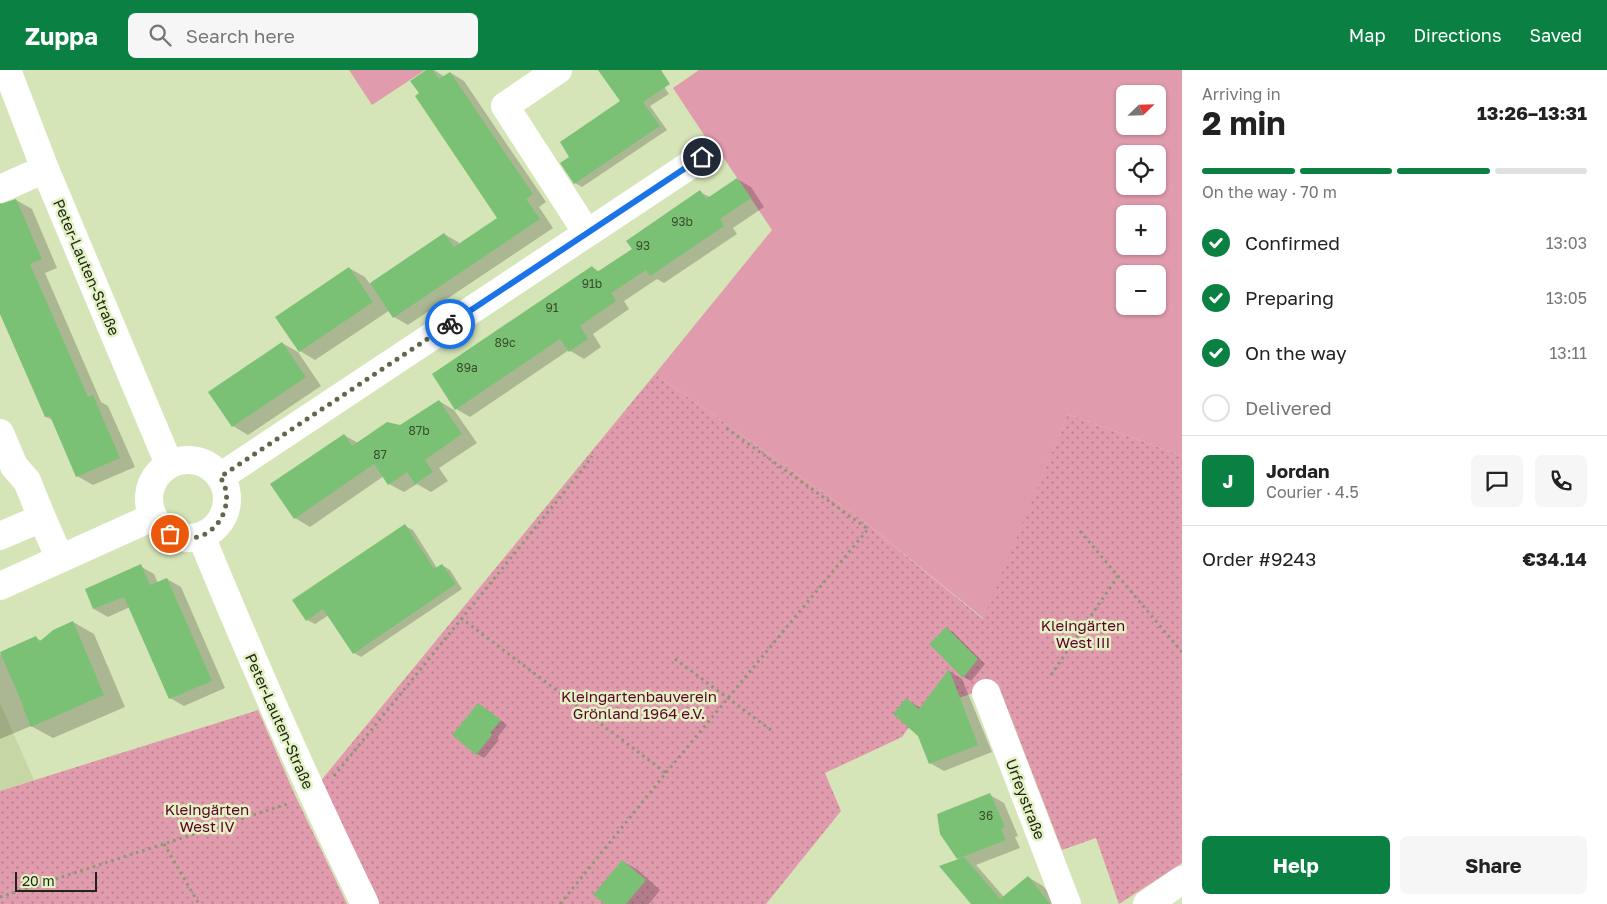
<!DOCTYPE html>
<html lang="en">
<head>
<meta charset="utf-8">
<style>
	:root { --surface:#fff; --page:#f6f6f6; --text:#222; --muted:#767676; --line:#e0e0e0; --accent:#0b8043 }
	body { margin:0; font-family:"Golos Text",sans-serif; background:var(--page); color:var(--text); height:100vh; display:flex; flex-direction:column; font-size:19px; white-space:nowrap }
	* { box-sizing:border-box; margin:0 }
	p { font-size:16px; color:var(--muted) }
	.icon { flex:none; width:28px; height:28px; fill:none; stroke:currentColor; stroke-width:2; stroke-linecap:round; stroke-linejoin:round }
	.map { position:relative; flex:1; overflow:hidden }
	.side { display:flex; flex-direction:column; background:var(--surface); width:425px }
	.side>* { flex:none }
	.needle { width:32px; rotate:67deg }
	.fabs { position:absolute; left:1116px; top:15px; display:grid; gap:10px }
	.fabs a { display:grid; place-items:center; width:50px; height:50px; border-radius:8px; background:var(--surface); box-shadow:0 1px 4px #0004; font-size:25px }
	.scale { position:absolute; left:15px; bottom:12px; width:82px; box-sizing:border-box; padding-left:5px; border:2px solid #1f2513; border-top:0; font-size:14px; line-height:18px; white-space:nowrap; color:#1f2513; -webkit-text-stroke:4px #e3f2c4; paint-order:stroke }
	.pin { position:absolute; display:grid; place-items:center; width:42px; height:42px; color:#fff; margin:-21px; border:2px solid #fff; border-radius:50%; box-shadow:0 1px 5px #0007 }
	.courier { position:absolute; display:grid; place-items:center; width:50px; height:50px; margin:-25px; border:4px solid #1a73e8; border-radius:50%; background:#fff; color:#222; box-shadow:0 1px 6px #0007 }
	.summary em { font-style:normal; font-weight:700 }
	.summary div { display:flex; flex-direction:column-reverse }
	.summary { display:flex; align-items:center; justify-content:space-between; height:85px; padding:0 20px }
	h1 { font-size:32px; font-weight:700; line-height:38px }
	.bar { display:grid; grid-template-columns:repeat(4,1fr); gap:8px 5px; align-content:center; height:60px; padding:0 20px }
	.bar i { height:6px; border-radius:4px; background:var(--line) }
	.bar .on { background:var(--accent) }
	.bar p { grid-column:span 4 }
	.line { display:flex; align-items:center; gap:12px; padding:0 20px; border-top:1px solid var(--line) }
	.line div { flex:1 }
	.round { display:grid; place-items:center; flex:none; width:52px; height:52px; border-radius:8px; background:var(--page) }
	ol { padding:0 20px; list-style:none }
	li { display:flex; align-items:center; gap:15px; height:55px }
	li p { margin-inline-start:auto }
	li .icon { padding:5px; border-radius:50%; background:var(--accent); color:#fff; stroke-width:4 }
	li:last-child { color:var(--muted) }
	li i { width:28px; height:28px; border:2px solid var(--line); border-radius:50% }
	.button { display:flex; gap:10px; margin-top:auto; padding:10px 20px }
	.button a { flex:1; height:58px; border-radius:8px; background:var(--accent); color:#fff; font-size:20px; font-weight:700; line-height:58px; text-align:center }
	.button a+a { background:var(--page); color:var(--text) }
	header { display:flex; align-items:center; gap:30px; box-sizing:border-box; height:70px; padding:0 25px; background:var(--accent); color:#fff }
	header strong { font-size:24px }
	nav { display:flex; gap:28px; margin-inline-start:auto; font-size:18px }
	.search { width:350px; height:45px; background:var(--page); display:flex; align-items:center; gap:12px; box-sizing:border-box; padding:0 18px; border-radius:8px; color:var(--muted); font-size:19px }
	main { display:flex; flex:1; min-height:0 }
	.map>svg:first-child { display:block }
</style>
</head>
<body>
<header>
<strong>Zuppa</strong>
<div class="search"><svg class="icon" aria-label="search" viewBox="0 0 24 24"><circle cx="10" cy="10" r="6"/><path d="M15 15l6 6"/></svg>Search here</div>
<nav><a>Map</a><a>Directions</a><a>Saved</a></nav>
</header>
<main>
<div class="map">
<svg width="1182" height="834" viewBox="0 0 1182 834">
	<defs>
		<pattern id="garden-dots" width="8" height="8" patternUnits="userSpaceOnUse" patternTransform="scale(1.25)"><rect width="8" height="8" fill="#e09bad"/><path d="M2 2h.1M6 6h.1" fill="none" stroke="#b57e8c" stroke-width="1.8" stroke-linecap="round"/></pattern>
	</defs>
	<rect width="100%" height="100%" fill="#d6e5b7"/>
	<path fill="#c6d7a4" d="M0 633 34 710 0 721Z"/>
	<path fill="#e09bad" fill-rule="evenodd" d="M349 0H425L372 35Z
		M699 0H1182V386L1068 344 984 549 861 449 655 304 772 160 713 72 710 74 673 18ZM1125 24H1158V56H1125ZM1125 84H1158V116H1125ZM1125 144H1158V176H1125ZM1125 204H1158V236H1125Z"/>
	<path fill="url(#garden-dots)" d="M655 304 861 449 983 549 1068 344 1182 386V793L1119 834 1096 768 1062 780 998 614 920 642 902 667 825 703 841 741 766 834H378L319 713Z
		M258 640 295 725 347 834H0V721Z"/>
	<path fill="#0003" d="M429 0H434L445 7 451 3 464 11 546 132 539 137 553 158 408 255 394 247 390 240 315 290 300 281 349 198 365 207 370 214 444 164 458 172 460 175 499 148 421 24Z
		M600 0H653L669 24 650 36 667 60 582 117 575 113 571 87 622 31Z
		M737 109 751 117 764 137 733 158 737 164 664 213 657 209 624 231 629 239 593 264 601 277 584 289 569 280 470 347 456 339 592 197 600 202 633 179 700 122 710 127Z
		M0 128 1 135 16 130 32 139 57 198 45 203 101 332 108 336 135 397 93 415 77 406 53 350 46 347 0 240Z
		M282 273 298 282 321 316 248 365 233 356Z
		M439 331 454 340 477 373 439 398 448 411 431 422 417 414 404 422 389 414 384 406 310 457 295 448 344 365 358 373 400 357Z
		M405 456 413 460 437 498 442 495 450 500 462 519 361 587 354 583 329 545 315 554 307 550Z
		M140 496 154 504 158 513 167 509 181 517 225 618 184 636 170 628 130 537 108 547 94 539 86 519Z
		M73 552 94 564 125 637 53 668 31 656 0 669V584L36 568 42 571Z
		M947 558 954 563 985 594 971 611 964 607 931 574Z
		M949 601 962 609 992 682 944 701 930 693 907 630 921 638Z
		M486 639 507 655 497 668 499 670 484 688 477 684Z
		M990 725 1004 733 1018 766 1015 767 1020 778 976 795 1004 827 1028 807 1043 816 1059 834H972L961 790 958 788Z
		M622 791 638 800 660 820 649 834H607Z"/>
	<path fill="#7bc175" d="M426 0H433L439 9 450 2 533 124 526 129 540 149 393 248 370 213 444 163 454 177 497 148 415 26 419 23 410 11Z
		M598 0H661L670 14 643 32 660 56 574 114 560 93 569 87 560 72 620 31Z
		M737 108 751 128 720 149 724 156 650 206 646 200 611 223 616 231 580 256 588 269 569 282 560 269 455 340 432 304 592 196 597 202 632 179 626 171 700 120 706 129Z
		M16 129 42 189 30 194 88 327 93 325 120 388 76 407 50 346 45 347 0 244V134Z
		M349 197 373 232 299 282 275 247Z
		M282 272 306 307 232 357 208 322Z
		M439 330 462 364 425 390 433 402 415 414 407 402 388 415 374 394 294 449 270 414 344 364 352 376 387 352 400 355Z
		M405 454 434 499 442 494 456 514 353 584 323 539 306 551 292 530Z
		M141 494 150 515 167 508 212 611 169 629 124 527 93 539 85 519Z
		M73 551 104 625 31 657 23 638H24L0 582 36 566 39 572 53 560Z
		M946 557 978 589 963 608 929 574Z
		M949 599 978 675 929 694 918 666 893 644 906 628 919 639Z
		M478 633 501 650 490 663 492 665 476 685 452 665Z
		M990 723 1005 757 1001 759 1006 770 957 789 940 764 937 744Z
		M964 787 1000 829 1028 806 1050 834H971L939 796Z
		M622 790 646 810 626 834H605L593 825Z"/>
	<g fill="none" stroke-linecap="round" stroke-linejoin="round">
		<path stroke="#8d9875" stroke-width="3" stroke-dasharray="2.5 4" stroke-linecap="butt" d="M1080 461 1182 582
			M461 548 666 703
			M675 589 771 660
			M1051 605 1118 506
			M1182 704V705
			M334 706 583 399 592 386
			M164 774 199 834
			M0 827 287 734
			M560 834 666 703 868 459 726 358"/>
		<path stroke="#fff" stroke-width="28" d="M7 0 45 99 169 394
			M558 0 505 36 587 163
			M0 119 45 99
			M0 363 14 396 27 411 42 448
			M149 429a39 39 0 1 1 78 0a39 39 0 1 1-78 0Z
			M220 407 702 87
			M0 466 42 448 60 489
			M201 466C252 590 306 713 365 834
			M0 516 153 447
			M986 623 1067 834
			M1147 834 1182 810"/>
	</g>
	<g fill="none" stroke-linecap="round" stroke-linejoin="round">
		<path stroke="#5f684c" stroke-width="5" stroke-dasharray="0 9" d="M170 464C178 467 185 469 193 468 221 464 236 429 220 407L450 254"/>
		<path stroke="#1a73e8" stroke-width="6" d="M450 254 702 87"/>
	</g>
	<g text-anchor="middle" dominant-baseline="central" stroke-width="5" stroke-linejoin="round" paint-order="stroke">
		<g font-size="12" fill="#364c2c">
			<text x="682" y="151">93b</text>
			<text x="643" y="175">93</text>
			<text x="592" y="213">91b</text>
			<text x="552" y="237">91</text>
			<text x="505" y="272">89c</text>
			<text x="467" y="297">89a</text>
			<text x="419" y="360">87b</text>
			<text x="380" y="384">87</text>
			<text x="986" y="745">36</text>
		</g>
		<g font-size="15" fill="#1f2513" stroke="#e3f2c4">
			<text transform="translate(87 197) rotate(67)">Peter-Lauten-Straße</text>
			<text transform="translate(280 651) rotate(66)">Peter-Lauten-Straße</text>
			<text transform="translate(1026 729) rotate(69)">Urfeystraße</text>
		</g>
		<g font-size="15" fill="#5e002a" stroke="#e3f2c4">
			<text x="1083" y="555">Kleingärten<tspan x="1083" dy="17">West III</tspan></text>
			<text x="639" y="626">Kleingartenbauverein<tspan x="639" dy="17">Grönland 1964 e.V.</tspan></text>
			<text x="207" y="739">Kleingärten<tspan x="207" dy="17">West IV</tspan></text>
		</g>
	</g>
</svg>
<div class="fabs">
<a><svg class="needle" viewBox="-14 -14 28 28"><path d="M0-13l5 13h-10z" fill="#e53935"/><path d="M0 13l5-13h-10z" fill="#767676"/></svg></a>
<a><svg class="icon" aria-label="locate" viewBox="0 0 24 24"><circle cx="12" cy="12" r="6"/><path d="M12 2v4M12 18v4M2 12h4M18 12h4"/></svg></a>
<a>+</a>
<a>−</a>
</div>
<div class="scale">20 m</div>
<div class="pin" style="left:170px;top:464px;background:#ea580c"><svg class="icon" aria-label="bag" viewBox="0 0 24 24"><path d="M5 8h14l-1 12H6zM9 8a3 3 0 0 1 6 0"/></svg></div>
<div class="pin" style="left:702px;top:87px;background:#1f2937"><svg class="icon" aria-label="home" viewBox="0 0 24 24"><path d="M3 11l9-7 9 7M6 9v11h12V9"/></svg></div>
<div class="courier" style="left:450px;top:254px"><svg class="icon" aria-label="bike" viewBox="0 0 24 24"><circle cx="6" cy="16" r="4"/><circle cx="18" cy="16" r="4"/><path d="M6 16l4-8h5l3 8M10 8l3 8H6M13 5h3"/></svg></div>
</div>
<section class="side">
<div class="summary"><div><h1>2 min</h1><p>Arriving in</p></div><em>13:26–13:31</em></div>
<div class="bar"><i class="on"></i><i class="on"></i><i class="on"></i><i></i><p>On the way · 70 m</p></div>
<ol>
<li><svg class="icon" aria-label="check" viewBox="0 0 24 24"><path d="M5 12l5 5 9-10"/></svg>Confirmed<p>13:03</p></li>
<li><svg class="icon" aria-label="check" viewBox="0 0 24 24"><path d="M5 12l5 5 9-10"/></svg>Preparing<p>13:05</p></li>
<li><svg class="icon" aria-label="check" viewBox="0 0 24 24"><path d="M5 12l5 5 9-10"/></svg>On the way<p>13:11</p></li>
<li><i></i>Delivered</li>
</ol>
<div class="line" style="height:90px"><b class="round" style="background:var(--accent);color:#fff">J</b><div><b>Jordan</b><p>Courier · 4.5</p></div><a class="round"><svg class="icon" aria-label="chat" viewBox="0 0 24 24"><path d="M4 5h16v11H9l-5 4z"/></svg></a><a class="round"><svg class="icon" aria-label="phone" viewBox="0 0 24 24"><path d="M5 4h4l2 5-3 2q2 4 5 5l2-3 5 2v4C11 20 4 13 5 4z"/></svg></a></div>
<div class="line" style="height:65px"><div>Order #9243</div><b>€34.14</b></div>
<div class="button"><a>Help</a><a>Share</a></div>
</section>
</main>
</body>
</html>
